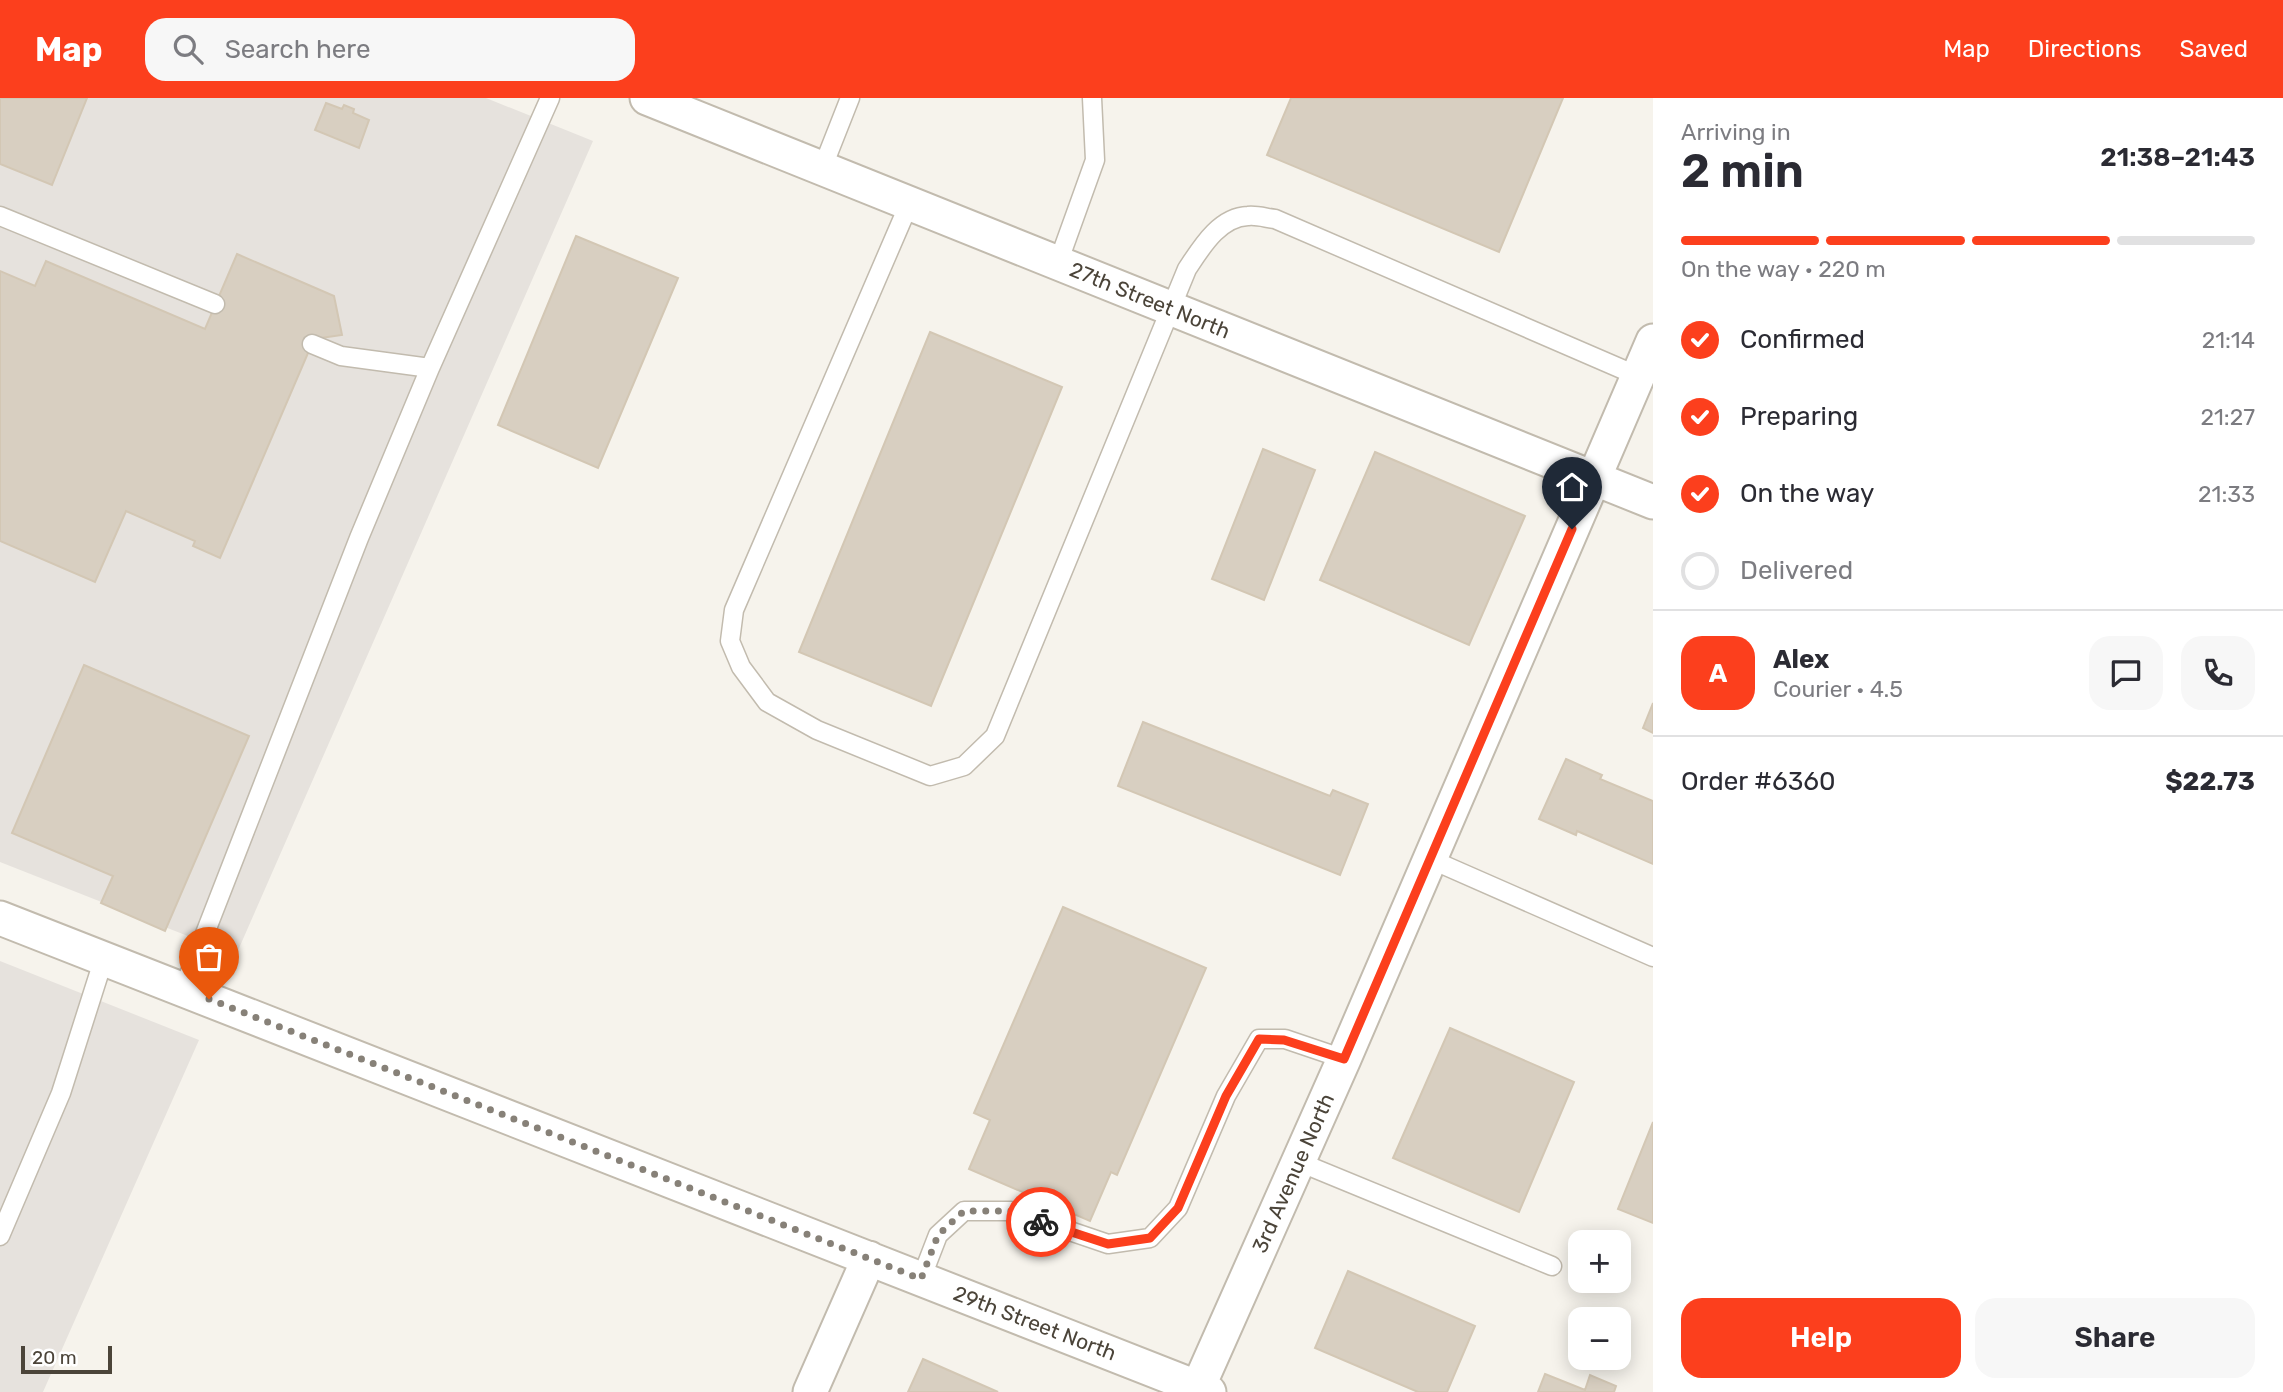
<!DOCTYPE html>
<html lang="en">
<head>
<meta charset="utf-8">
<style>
	:root { --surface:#fff; --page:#f7f7f7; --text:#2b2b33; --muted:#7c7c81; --line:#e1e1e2; --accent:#fc3f1d }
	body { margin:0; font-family:Rubik,sans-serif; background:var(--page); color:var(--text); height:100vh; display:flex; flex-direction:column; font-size:26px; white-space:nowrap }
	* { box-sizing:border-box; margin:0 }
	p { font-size:23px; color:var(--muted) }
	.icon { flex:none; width:38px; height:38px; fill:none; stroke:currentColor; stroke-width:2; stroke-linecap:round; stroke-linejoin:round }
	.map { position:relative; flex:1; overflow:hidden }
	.side { display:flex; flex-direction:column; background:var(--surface); width:630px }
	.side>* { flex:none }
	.tools { position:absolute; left:1568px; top:1132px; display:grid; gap:14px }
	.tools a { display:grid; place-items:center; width:63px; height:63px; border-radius:14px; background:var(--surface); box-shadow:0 4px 18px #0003; font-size:35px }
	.scale { position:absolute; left:21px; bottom:18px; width:91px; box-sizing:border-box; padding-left:7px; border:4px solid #4b4439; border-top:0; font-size:19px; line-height:24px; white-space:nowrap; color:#4b4439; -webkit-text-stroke:5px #fff; paint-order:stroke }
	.pin { position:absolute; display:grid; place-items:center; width:60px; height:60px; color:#fff; margin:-72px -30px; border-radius:50% 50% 50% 0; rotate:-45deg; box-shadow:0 0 7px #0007 }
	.pin .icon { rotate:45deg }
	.courier { position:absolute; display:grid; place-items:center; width:70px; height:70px; margin:-35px; border:5px solid #fc3f1d; border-radius:50%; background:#fff; color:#222; box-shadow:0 2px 9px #0007 }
	.overview em { font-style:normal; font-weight:600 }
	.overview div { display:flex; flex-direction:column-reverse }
	.overview { display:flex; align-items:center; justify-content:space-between; height:119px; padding:0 28px }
	h1 { font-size:46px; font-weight:600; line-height:52px }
	.bar { display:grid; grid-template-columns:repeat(4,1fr); gap:10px 7px; align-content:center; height:84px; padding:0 28px }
	.bar i { height:9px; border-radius:5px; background:var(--line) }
	.bar .current { background:var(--accent) }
	.bar p { grid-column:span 4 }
	.line { display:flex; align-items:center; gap:18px; padding:0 28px; border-top:2px solid var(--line) }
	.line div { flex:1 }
	.round { display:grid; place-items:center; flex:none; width:74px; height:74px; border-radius:21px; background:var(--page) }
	ol { padding:0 28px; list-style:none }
	li { display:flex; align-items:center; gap:21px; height:77px }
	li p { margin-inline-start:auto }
	li .icon { padding:7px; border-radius:50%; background:var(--accent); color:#fff; stroke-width:4 }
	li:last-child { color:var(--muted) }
	li i { width:38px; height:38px; border:4px solid var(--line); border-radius:50% }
	.primary-button { display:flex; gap:14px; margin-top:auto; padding:14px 28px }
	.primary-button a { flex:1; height:80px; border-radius:21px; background:var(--accent); color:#fff; font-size:28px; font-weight:600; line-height:80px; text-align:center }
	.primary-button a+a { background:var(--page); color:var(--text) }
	header { display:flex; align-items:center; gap:42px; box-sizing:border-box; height:98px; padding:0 35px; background:var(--accent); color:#fff }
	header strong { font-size:33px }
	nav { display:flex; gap:38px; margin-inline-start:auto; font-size:24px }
	.search { width:490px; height:63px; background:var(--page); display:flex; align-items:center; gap:18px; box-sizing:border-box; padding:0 24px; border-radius:21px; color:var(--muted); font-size:26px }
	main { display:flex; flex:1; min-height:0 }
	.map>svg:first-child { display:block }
</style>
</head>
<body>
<header>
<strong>Map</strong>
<div class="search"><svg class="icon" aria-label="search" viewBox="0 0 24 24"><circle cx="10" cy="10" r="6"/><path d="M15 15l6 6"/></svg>Search here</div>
<nav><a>Map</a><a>Directions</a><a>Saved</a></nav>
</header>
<main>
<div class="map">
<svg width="1653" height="1294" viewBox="0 0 1653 1294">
	<rect width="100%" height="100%" fill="#f6f3ec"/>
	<path fill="#e6e2dd" d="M0 0H486L593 43 236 857 0 764Z
		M0 863 199 942 43 1294H0Z"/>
	<path fill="#d8cfc1" stroke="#d3c7b4" stroke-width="2" d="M0 0H87L52 87 0 66Z
		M1291 0H1563L1499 154 1267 57Z
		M326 5 342 11 344 7 354 11 353 15 369 22 359 50 315 32Z
		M576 138 678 180 598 370 498 327Z
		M237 156 334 198 342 237 314 241 220 460 193 448 195 443 126 413 95 484 0 443V173L35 188 46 163 205 231Z
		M930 234 1062 289 931 608 799 554Z
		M1263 351 1315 372 1264 502 1212 481Z
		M1375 354 1525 418 1469 547 1320 482Z
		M84 567 249 638 165 833 101 805 113 778 12 735Z
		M1653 605V635L1643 630Z
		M1143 624 1330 698 1333 692 1368 706 1340 777 1118 688Z
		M1566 661 1602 677 1600 681 1653 703V766L1577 733 1576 737 1539 721Z
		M1063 809 1206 870 1117 1077 1111 1074 1090 1123 969 1071 990 1022 974 1015Z
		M1450 930 1574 984 1519 1114 1393 1060Z
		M1653 1024V1125L1618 1111Z
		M1348 1173 1475 1228 1447 1294H1418L1315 1250Z
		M923 1261 998 1294H908Z
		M1545 1276 1585 1292 1590 1277 1616 1288 1614 1294H1538Z"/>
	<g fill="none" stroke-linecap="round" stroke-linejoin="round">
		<defs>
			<path id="service" d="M822 71 850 0
				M909 106 734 512 730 543 741 569 767 604 817 632 930 678 964 668 995 638 1187 171C1201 150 1219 119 1248 118 1257 117 1266 120 1275 121L1638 278
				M0 118 215 206
				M1058 165 1095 62 1092 0
				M312 246 341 258 430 270 550 0
				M1430 761 1653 859
				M183 892 359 440 430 270
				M1299 1064 1552 1168
				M0 1138 61 995 104 860
				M921 1181 938 1137 964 1113H1011L1108 1146 1150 1140 1178 1110 1226 998 1259 941H1285L1344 961"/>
			<path id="minor" d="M647 0 1653 404
				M0 820 1209 1294
				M810 1294 869 1160
				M1196 1294 1344 961 1653 243"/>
		</defs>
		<use href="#service" stroke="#c2bbae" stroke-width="21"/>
		<use href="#minor" stroke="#c2bbae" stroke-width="37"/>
		<use href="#service" stroke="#fff" stroke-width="18"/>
		<use href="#minor" stroke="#fff" stroke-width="33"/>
	</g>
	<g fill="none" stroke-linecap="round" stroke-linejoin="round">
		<path stroke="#878178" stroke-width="7" stroke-dasharray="0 12.6" d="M209 901 921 1181 938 1137 964 1113H1011L1041 1124"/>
		<path stroke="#fc3f1d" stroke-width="9" d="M1041 1124 1108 1146 1150 1140 1178 1110 1226 998 1259 941 1284 942 1344 961 1572 431"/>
	</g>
	<g text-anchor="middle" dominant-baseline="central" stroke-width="5" stroke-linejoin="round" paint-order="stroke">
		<g font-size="21" fill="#4b4439" stroke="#fff">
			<text transform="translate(1150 202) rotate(22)">27th Street North</text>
			<text transform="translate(1293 1075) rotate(-66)">3rd Avenue North</text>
			<text transform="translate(1035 1225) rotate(21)">29th Street North</text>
		</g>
	</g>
</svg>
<div class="tools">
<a>+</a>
<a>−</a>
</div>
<div class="scale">20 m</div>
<div class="pin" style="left:209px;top:901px;background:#ea580c"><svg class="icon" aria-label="bag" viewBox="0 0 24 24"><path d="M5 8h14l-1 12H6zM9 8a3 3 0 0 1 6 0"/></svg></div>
<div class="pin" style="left:1572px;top:431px;background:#1f2937"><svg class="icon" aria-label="home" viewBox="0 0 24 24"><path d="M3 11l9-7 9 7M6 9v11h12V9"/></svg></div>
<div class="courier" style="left:1041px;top:1124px"><svg class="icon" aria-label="bike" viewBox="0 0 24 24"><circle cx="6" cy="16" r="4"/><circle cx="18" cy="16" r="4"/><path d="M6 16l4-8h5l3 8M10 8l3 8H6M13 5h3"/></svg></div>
</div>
<section class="side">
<div class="overview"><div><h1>2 min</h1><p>Arriving in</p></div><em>21:38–21:43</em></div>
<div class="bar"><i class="current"></i><i class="current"></i><i class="current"></i><i></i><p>On the way · 220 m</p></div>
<ol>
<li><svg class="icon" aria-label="check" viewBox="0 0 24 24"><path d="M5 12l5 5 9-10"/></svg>Confirmed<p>21:14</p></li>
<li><svg class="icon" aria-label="check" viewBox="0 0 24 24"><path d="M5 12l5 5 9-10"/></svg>Preparing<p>21:27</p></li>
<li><svg class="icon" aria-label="check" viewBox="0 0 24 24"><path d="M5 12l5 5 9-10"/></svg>On the way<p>21:33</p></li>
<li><i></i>Delivered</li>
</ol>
<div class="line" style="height:126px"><b class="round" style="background:var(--accent);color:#fff">A</b><div><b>Alex</b><p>Courier · 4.5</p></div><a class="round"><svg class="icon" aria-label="chat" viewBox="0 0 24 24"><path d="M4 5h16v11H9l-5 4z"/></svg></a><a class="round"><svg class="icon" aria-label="phone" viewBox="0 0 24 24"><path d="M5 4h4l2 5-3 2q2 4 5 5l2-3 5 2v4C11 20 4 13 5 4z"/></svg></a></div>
<div class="line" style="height:91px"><div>Order #6360</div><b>$22.73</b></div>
<div class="primary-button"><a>Help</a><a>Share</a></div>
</section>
</main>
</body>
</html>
